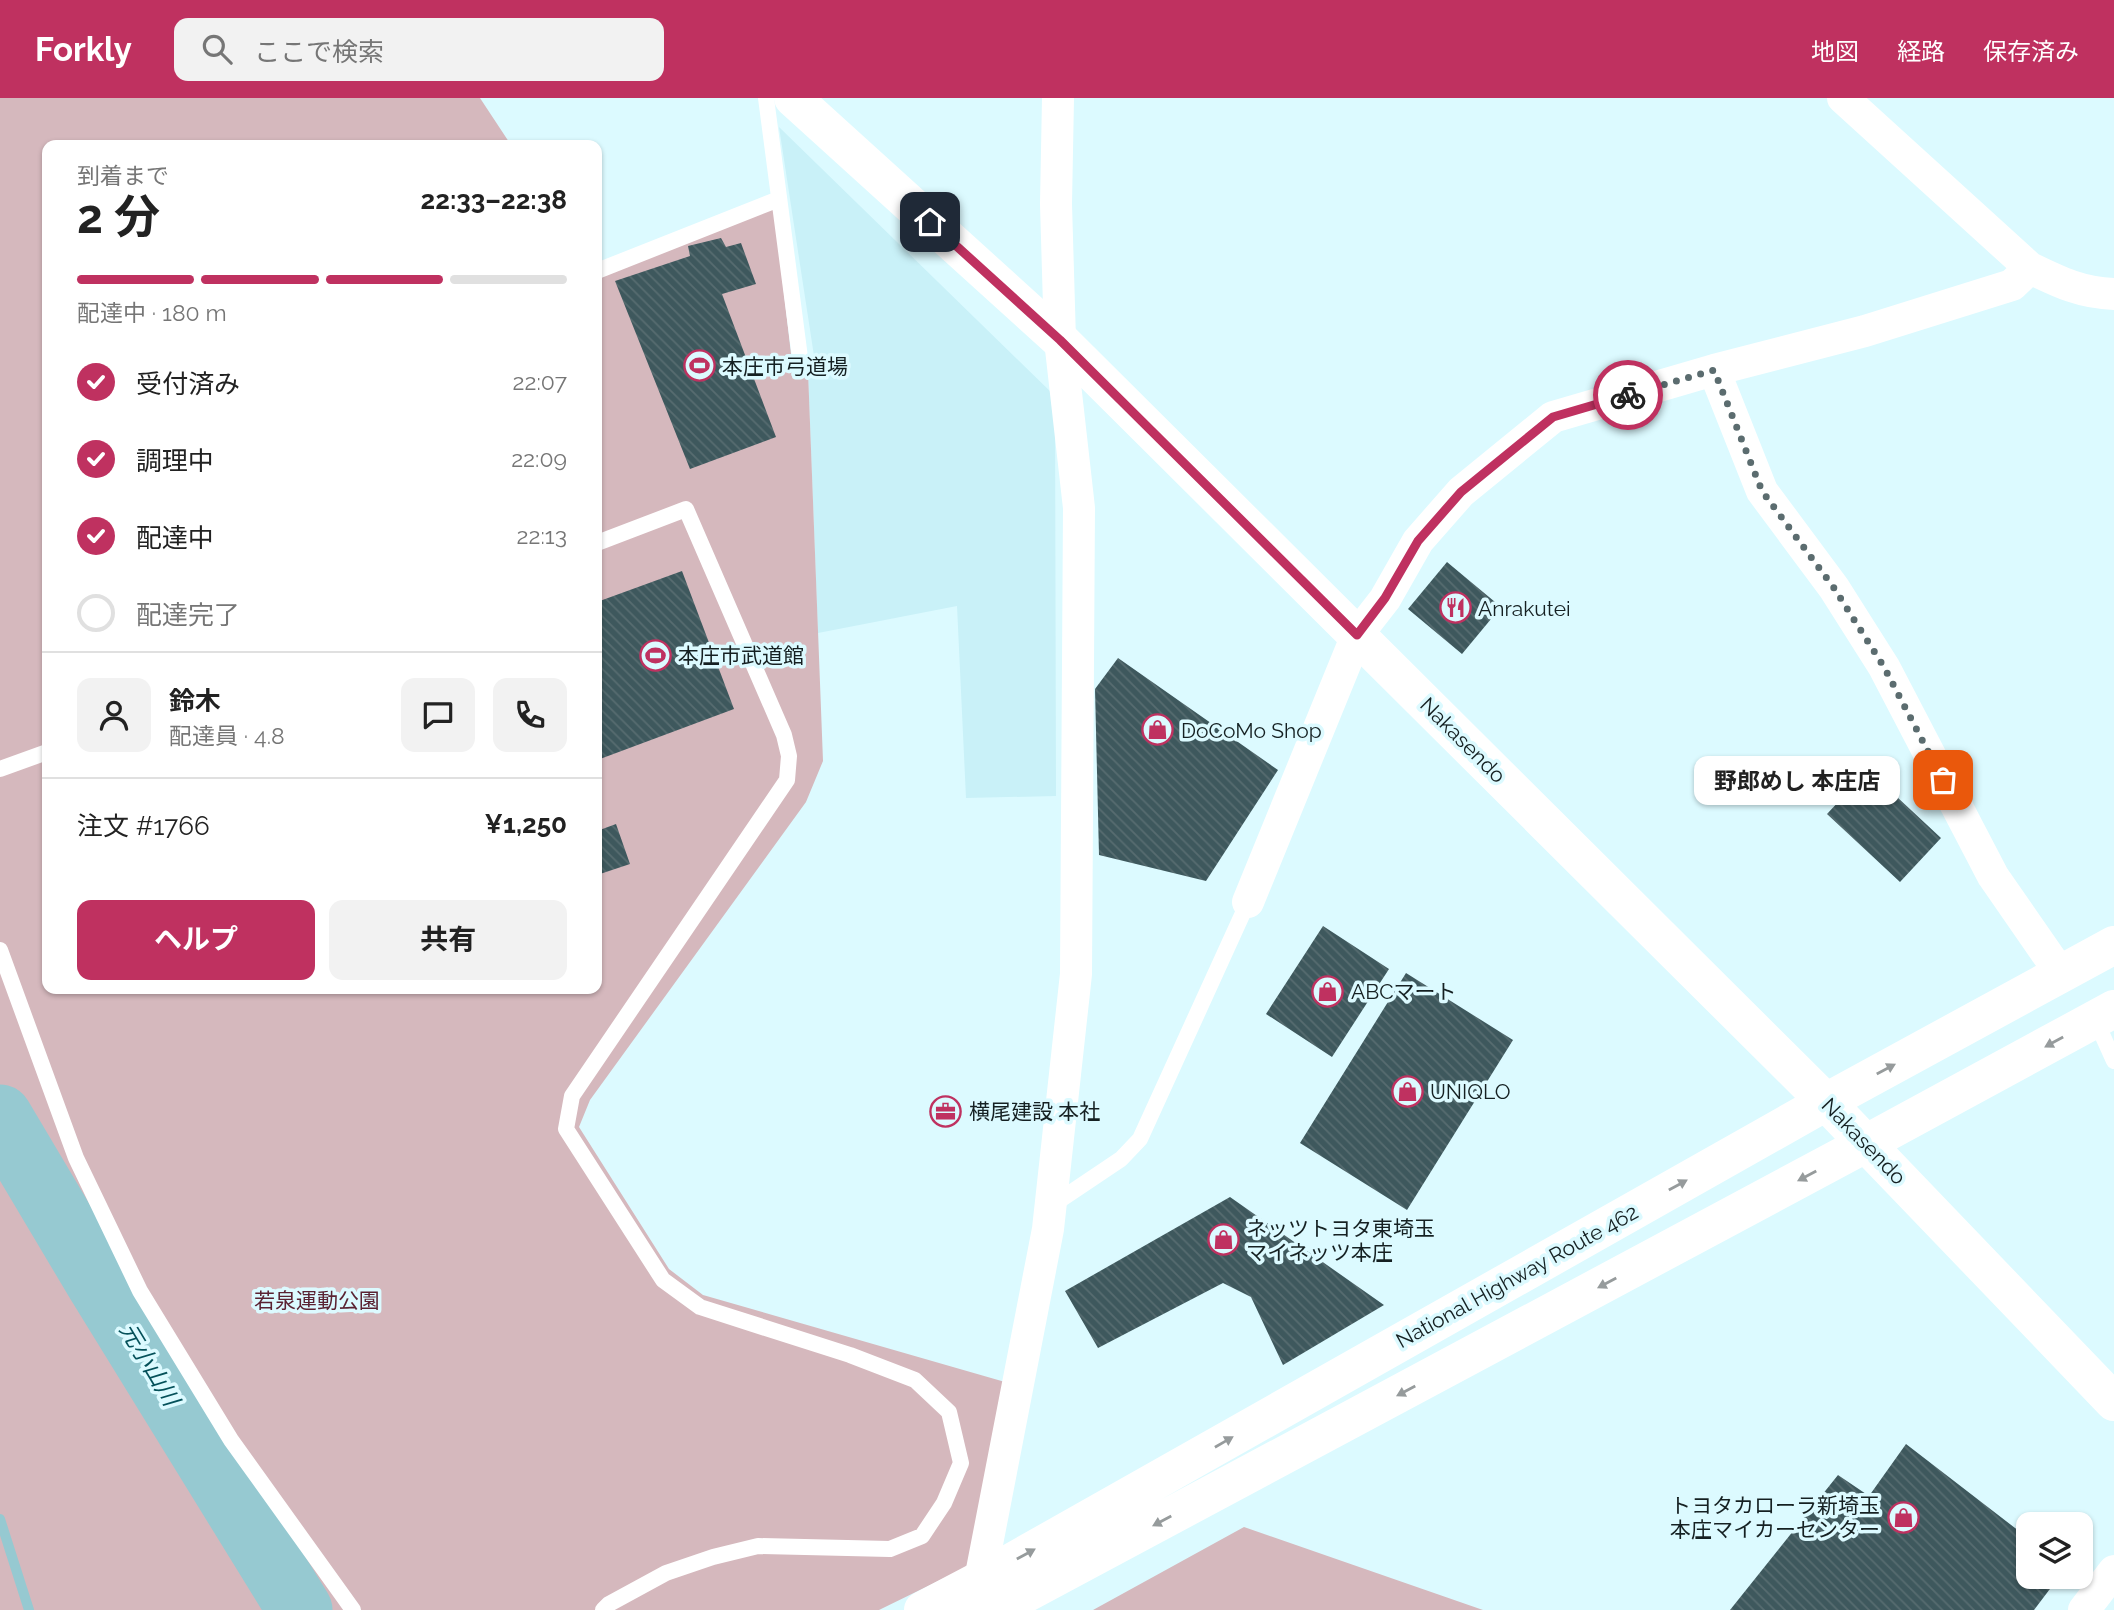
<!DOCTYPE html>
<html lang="ja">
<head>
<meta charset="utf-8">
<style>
	:root { --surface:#fff; --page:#f2f2f2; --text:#222; --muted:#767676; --line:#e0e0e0; --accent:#bf3160 }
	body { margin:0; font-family:Raleway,"Noto Sans JP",sans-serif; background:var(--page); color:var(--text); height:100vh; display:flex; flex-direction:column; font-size:26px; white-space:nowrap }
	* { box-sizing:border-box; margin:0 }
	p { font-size:23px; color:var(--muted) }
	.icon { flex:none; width:38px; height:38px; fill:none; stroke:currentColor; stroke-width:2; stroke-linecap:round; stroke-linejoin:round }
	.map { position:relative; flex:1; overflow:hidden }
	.side { position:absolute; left:42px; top:42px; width:560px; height:854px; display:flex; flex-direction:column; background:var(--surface); border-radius:14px; box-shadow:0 2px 5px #0004 }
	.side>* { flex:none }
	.fabs { position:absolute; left:2016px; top:1414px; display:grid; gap:14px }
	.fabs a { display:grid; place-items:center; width:77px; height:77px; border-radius:14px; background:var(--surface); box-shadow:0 2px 5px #0004; font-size:35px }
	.pin { position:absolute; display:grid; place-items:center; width:60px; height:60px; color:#fff; margin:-30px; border-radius:14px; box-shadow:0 4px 10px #0006 }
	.courier { position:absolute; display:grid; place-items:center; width:70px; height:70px; margin:-35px; border:5px solid #bf3160; border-radius:50%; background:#fff; color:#222; box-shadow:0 2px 9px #0007 }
	.bubble { position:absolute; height:49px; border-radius:14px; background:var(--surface); box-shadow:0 2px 5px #0004; font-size:23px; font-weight:700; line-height:49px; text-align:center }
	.headline em { font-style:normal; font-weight:700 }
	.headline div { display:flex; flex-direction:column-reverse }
	.headline { display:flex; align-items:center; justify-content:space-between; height:119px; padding:0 35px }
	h1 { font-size:46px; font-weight:700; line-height:52px }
	.bar { display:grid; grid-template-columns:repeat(4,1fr); gap:10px 7px; align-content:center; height:84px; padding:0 35px }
	.bar i { height:9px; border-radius:5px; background:var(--line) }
	.bar .on { background:var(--accent) }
	.bar p { grid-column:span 4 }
	.line { display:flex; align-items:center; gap:18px; padding:0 35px; border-top:2px solid var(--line) }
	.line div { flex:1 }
	.round { display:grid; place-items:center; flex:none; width:74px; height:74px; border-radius:14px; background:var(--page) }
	ol { padding:0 35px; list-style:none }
	li { display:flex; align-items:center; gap:21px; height:77px }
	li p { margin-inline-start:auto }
	li .icon { padding:7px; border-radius:50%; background:var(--accent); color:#fff; stroke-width:4 }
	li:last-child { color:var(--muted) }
	li i { width:38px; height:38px; border:4px solid var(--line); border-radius:50% }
	.action { display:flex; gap:14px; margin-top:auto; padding:14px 35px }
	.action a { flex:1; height:80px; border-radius:14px; background:var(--accent); color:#fff; font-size:28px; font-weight:700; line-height:80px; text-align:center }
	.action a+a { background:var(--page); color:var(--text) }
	header { display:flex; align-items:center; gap:42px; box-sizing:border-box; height:98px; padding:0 35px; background:var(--accent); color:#fff }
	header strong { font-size:33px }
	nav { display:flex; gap:38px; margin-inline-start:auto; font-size:24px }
	.search { width:490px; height:63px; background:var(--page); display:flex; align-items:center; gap:18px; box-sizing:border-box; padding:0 24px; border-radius:14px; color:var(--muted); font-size:26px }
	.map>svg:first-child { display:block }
</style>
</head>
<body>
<header>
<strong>Forkly</strong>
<div class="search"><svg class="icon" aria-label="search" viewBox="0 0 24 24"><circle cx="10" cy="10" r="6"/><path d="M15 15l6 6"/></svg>ここで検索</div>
<nav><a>地図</a><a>経路</a><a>保存済み</a></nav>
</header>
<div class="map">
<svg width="2114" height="1512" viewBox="0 0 2114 1512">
	<defs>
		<pattern id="building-back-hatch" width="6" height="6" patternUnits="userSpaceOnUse" patternTransform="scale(1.75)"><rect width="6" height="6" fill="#3e585d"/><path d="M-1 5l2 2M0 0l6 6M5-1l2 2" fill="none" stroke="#576c70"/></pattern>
	</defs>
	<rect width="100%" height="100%" fill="#dcfaff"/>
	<path fill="#c9f1f8" d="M779 29 1055 298 1056 698 966 700 957 508 818 535 808 273 816 271Z"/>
	<path fill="#d5b8bd" d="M0 0H480L511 47H47V891H597V181L774 109 793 273H808L823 663 806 704 590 1002 579 1029 669 1171 703 1197 1005 1284 971 1467 879 1512H0Z
		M1244 1429 1483 1512H1093Z"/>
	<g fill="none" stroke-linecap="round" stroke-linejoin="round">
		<path stroke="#96c9d1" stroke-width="10" d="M0 1421 29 1512"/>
		<path stroke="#96c9d1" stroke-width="65" d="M0 1019 98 1184 300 1512"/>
	</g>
	<path fill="url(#building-back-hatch)" d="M721 140 726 149 741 145 756 186 722 196 776 339 690 371 615 183 690 158 688 148Z
		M1447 464 1501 509 1462 556 1408 511Z
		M682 473 734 611 600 661 597 652V504Z
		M1118 560 1278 672 1206 783 1099 757 1095 591Z
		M1868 672 1941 740 1900 784 1827 716Z
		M616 726 630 766 597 777V733Z
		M1323 828 1389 871 1332 959 1266 916Z
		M1406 875 1513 942 1407 1112 1300 1045Z
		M1230 1099 1384 1207 1283 1267 1251 1199 1223 1185 1098 1250 1065 1193Z
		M1906 1346 2028 1440V1479H2059L2034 1512H1730L1838 1377 1869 1398Z"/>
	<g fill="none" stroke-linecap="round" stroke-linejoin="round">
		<path stroke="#fff" stroke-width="16" d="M766 0 801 267
			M597 173 779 101
			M597 445 686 411 784 637 789 658 787 682 572 998 566 1031 663 1182 700 1209 850 1257 915 1282 949 1314 961 1365 944 1405 922 1438 890 1451 758 1448 713 1459 666 1475 609 1506 603 1512
			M0 671 47 654
			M0 852 76 1060 140 1193 231 1342 353 1512
			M2095 921 2114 963
			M1051 1108 1121 1061 1140 1041 1248 804"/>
		<path stroke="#fff" stroke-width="32" d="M1843 0 2030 170C2059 184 2081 195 2114 196
			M1714 272 1762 393 1834 490 1884 569 1993 778 2061 876
			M1248 804 1357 537 1385 501 1418 443 1461 394 1553 319 1714 272 1865 233 2012 187 2030 170
			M976 1512 980 1482 1048 1131 1076 876 1079 410 1060 242 1056 106 1058 0
			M2084 1512 2114 1473"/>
		<path stroke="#fff" stroke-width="38" d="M793 0 1060 242 1826 1004 2114 1304
			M923 1512 980 1482 1826 1004 2114 847
			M995 1512 1867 1045 2114 911"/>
	</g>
	<defs><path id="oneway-solid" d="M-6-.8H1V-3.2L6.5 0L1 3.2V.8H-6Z" transform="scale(1.75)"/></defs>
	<g fill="#969b9c">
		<use href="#oneway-solid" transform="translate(2054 944) rotate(151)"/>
		<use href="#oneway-solid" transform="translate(1886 971) rotate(-28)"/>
		<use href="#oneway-solid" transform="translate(1807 1078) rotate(152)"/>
		<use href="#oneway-solid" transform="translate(1678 1087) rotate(-29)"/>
		<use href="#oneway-solid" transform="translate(1607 1185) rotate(152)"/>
		<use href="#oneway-solid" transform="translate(1406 1293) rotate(152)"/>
		<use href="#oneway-solid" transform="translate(1224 1344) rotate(-30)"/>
		<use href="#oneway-solid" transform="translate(1162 1423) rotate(152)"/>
		<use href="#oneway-solid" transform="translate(1026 1456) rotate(-29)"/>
	</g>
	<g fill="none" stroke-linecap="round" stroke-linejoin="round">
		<path stroke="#5b6c6f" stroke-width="7" stroke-dasharray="0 12.6" d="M1628 297 1714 272 1762 393 1834 490 1884 569 1943 682"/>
		<path stroke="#bf3160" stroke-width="9" d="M930 124 1060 242 1357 537 1385 500 1418 443 1461 394 1553 319 1628 297"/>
	</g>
	<defs>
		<symbol id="stadium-ring" viewBox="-11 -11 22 22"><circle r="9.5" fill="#dcfaff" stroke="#bf3160" stroke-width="1.5"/><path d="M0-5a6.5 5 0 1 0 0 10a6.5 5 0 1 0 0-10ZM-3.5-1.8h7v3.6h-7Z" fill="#bf3160"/></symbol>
		<symbol id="restaurant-ring" viewBox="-11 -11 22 22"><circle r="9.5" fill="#dcfaff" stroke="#bf3160" stroke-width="1.5"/><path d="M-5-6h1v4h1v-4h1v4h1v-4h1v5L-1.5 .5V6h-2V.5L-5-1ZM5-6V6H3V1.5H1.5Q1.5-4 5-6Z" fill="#bf3160"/></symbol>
		<symbol id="shop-ring" viewBox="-11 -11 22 22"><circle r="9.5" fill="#dcfaff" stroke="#bf3160" stroke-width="1.5"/><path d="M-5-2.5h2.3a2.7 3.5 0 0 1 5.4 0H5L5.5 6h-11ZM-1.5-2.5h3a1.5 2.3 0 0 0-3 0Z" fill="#bf3160"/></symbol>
		<symbol id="office-ring" viewBox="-11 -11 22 22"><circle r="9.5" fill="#dcfaff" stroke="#bf3160" stroke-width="1.5"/><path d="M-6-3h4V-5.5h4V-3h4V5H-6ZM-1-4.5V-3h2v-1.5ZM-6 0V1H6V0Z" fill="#bf3160"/></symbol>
	</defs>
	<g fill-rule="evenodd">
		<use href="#stadium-ring" x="682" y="250" width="35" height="35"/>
		<use href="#restaurant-ring" x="1438" y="492" width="35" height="35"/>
		<use href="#stadium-ring" x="638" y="540" width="35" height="35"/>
		<use href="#shop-ring" x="1140" y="614" width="35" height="35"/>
		<use href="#shop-ring" x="1310" y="876" width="35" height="35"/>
		<use href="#shop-ring" x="1390" y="976" width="35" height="35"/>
		<use href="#office-ring" x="928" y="996" width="35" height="35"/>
		<use href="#shop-ring" x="1206" y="1124" width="35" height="35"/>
		<use href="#shop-ring" x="1886" y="1402" width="35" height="35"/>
	</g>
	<g text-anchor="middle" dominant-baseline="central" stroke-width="7" stroke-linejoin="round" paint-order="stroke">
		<g font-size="21" fill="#152022" stroke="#dcfaff" text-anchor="start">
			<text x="722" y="268">本庄市弓道場</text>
			<text x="1478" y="510">Anrakutei</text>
			<text x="678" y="557">本庄市武道館</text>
			<text x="1181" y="632">DoCoMo Shop</text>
			<text x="1351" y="893">ABCマート</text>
			<text x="1430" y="993">UNIQLO</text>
			<text x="969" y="1013">横尾建設 本社</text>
			<text x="1246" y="1130">ネッツトヨタ東埼玉<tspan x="1246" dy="24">マイネッツ本庄</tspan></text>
			<text x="1880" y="1407" text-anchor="end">トヨタカローラ新埼玉<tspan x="1880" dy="24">本庄マイカーセンター</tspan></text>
		</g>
		<g font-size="21" fill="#152022" stroke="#dcfaff">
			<text transform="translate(1463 642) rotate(45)">Nakasendo</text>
			<text transform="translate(1864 1043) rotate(46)">Nakasendo</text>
			<text transform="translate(1517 1178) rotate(-29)">National Highway Route 462</text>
		</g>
		<g font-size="21" fill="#5a2232" stroke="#dcfaff">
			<text x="317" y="1202">若泉運動公園</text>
		</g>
		<g font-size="23" font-style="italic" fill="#05515a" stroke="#dcfaff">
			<text transform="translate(150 1266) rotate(59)">元小山川</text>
		</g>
	</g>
</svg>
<div class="fabs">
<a><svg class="icon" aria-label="layers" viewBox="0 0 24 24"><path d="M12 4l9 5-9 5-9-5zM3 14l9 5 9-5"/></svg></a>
</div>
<div class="pin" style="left:1943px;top:682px;background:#ea580c"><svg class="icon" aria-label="bag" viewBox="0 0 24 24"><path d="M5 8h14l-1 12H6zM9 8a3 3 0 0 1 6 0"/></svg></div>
<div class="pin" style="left:930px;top:124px;background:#1f2937"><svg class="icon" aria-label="home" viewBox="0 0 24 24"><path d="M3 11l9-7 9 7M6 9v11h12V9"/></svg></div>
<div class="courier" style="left:1628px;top:297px"><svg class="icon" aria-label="bike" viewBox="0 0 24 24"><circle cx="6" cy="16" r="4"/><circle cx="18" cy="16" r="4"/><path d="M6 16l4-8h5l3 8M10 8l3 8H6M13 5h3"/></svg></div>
<div class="bubble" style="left:1694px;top:658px;width:206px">野郎めし 本庄店</div>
<section class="side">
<div class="headline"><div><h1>2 分</h1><p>到着まで</p></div><em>22:33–22:38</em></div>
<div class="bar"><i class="on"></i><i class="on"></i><i class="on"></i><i></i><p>配達中 · 180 m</p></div>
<ol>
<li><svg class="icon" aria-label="check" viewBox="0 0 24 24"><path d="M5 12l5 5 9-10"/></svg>受付済み<p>22:07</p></li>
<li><svg class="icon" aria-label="check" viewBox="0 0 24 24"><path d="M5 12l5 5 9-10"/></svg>調理中<p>22:09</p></li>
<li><svg class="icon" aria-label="check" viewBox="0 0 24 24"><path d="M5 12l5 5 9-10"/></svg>配達中<p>22:13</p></li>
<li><i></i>配達完了</li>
</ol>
<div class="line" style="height:126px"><a class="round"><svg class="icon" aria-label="person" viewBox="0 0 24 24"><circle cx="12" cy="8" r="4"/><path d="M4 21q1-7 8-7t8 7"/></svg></a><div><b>鈴木</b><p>配達員 · 4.8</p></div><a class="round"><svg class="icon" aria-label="chat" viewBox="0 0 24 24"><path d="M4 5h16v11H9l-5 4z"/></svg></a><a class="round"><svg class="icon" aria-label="phone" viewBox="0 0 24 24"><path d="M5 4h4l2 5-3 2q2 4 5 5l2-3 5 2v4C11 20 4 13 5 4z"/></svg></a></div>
<div class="line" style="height:91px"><div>注文 #1766</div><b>¥1,250</b></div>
<div class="action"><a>ヘルプ</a><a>共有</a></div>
</section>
</div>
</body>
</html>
